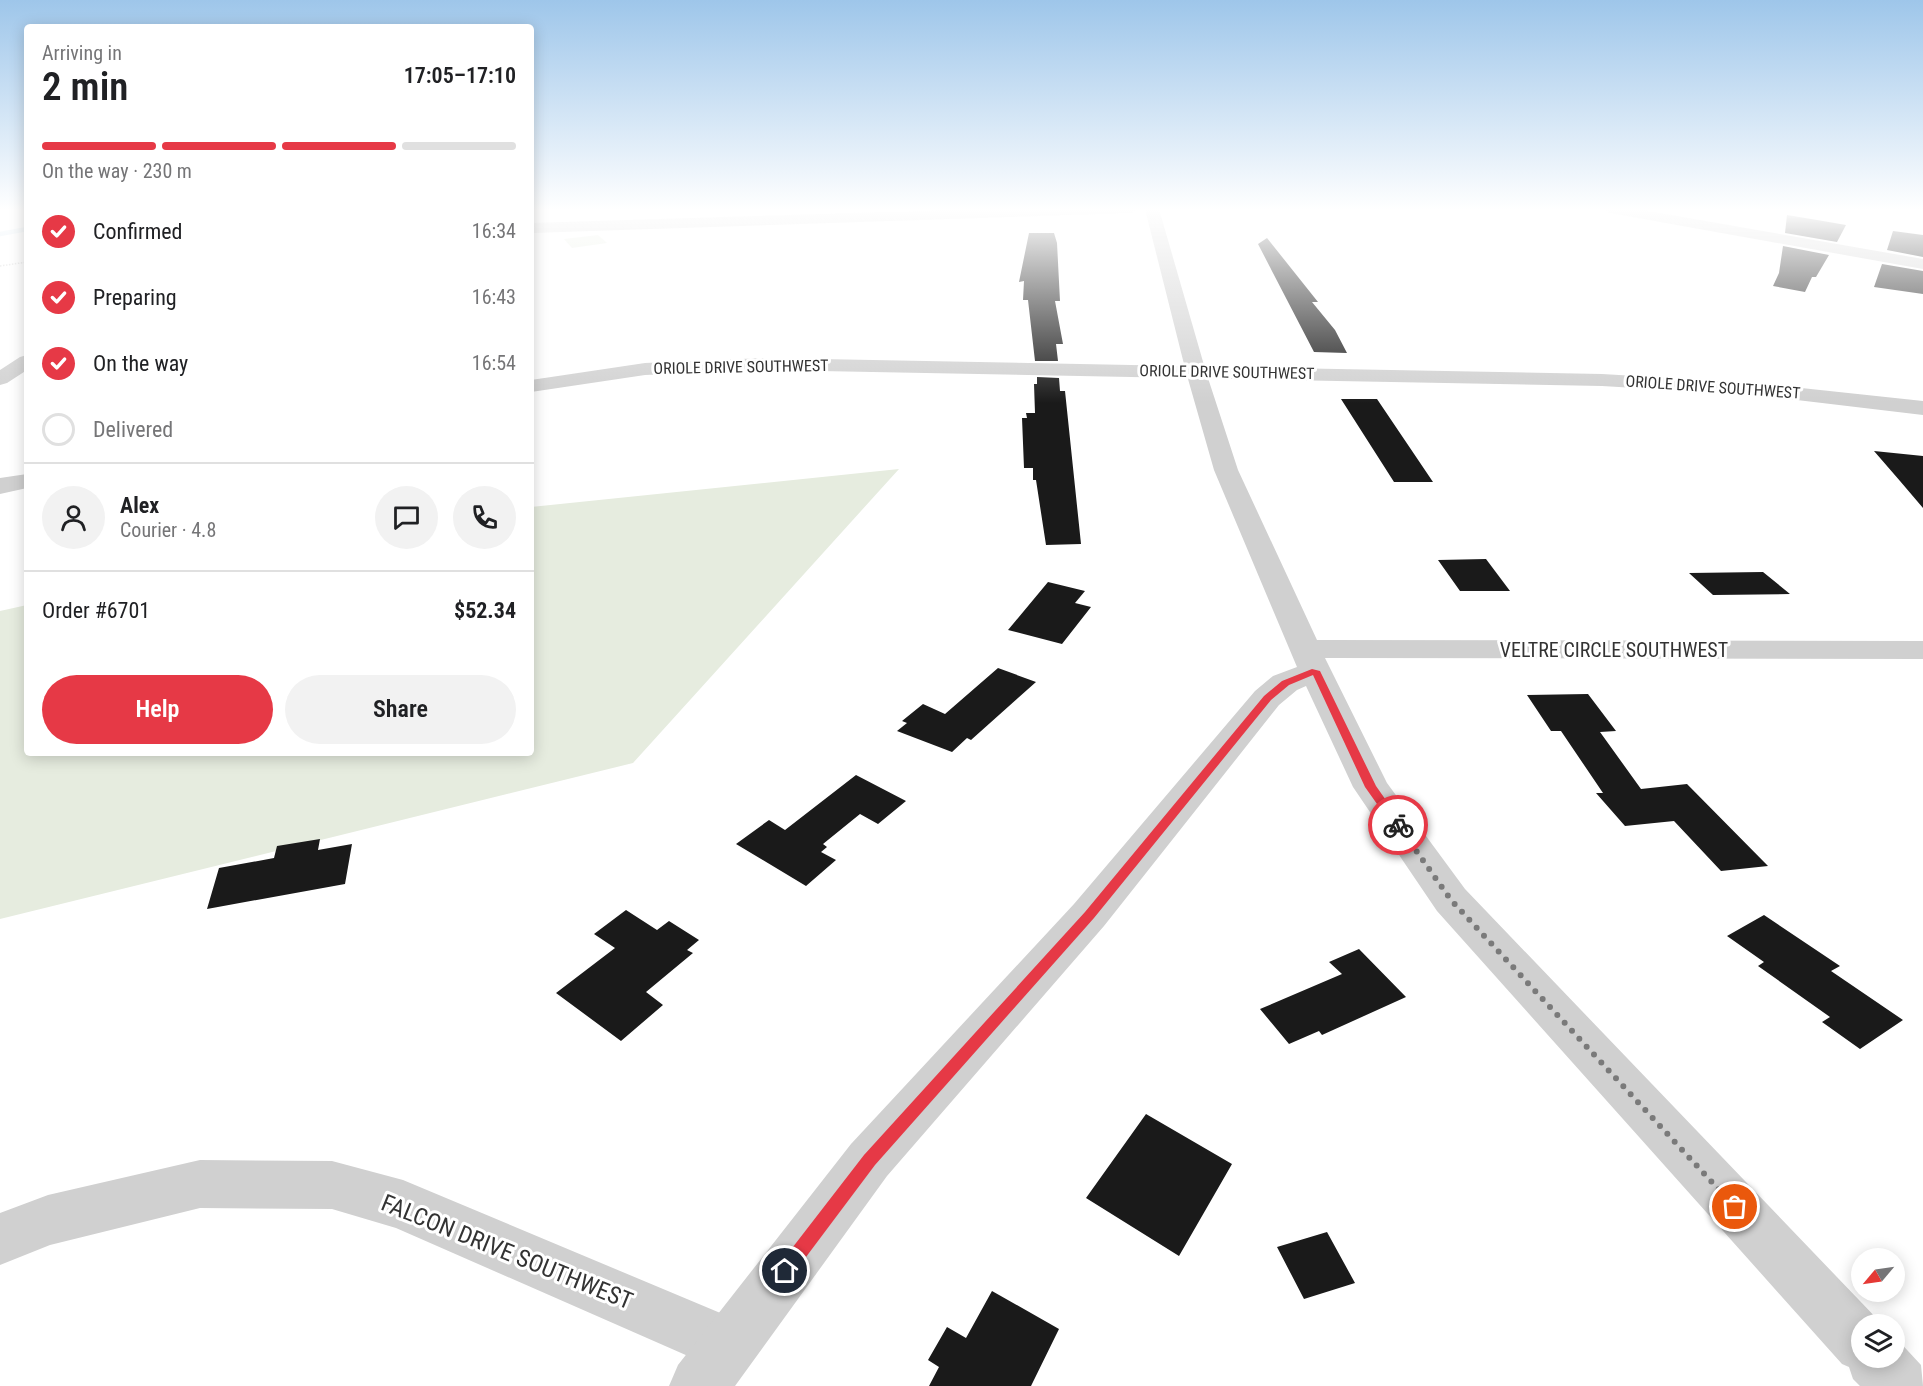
<!DOCTYPE html>
<html lang="en">
<head>
<meta charset="utf-8">
<style>
	:root { --surface:#fff; --page:#f2f2f2; --text:#202124; --muted:#757577; --line:#e0e0e0; --accent:#e63946 }
	body { margin:0; font-family:"Roboto Condensed",sans-serif; background:var(--page); color:var(--text); height:100vh; display:flex; flex-direction:column; font-size:22px; white-space:nowrap }
	* { box-sizing:border-box; margin:0 }
	p { font-size:20px; color:var(--muted) }
	.icon { flex:none; width:33px; height:33px; fill:none; stroke:currentColor; stroke-width:2; stroke-linecap:round; stroke-linejoin:round }
	.map { position:relative; flex:1; overflow:hidden }
	.panel { position:absolute; left:24px; top:24px; width:510px; height:732px; display:flex; flex-direction:column; background:var(--surface); border-radius:6px; box-shadow:0 3px 15px #0003 }
	.panel>* { flex:none }
	.needle { width:39px; rotate:241deg }
	.tools { position:absolute; left:1851px; top:1248px; display:grid; gap:12px }
	.tools a { display:grid; place-items:center; width:54px; height:54px; border-radius:50%; background:var(--surface); box-shadow:0 3px 15px #0003; font-size:30px }
	.pin { position:absolute; display:grid; place-items:center; width:51px; height:51px; color:#fff; margin:-26px; border:3px solid #fff; border-radius:50%; box-shadow:0 2px 6px #0007 }
	.courier { position:absolute; display:grid; place-items:center; width:60px; height:60px; margin:-30px; border:4px solid #e63946; border-radius:50%; background:#fff; color:#222; box-shadow:0 2px 8px #0007 }
	.overview em { font-style:normal; font-weight:600 }
	.overview div { display:flex; flex-direction:column-reverse }
	.overview { display:flex; align-items:center; justify-content:space-between; height:102px; padding:0 18px }
	h1 { font-size:39px; font-weight:600; line-height:45px }
	.bar { display:grid; grid-template-columns:repeat(4,1fr); gap:9px 6px; align-content:center; height:72px; padding:0 18px }
	.bar i { height:8px; border-radius:4px; background:var(--line) }
	.bar .selected { background:var(--accent) }
	.bar p { grid-column:span 4 }
	.line { display:flex; align-items:center; gap:15px; padding:0 18px; border-top:2px solid var(--line) }
	.line div { flex:1 }
	.round { display:grid; place-items:center; flex:none; width:63px; height:63px; border-radius:32px; background:var(--page) }
	ol { padding:0 18px; list-style:none }
	li { display:flex; align-items:center; gap:18px; height:66px }
	li p { margin-inline-start:auto }
	li .icon { padding:6px; border-radius:50%; background:var(--accent); color:#fff; stroke-width:4 }
	li:last-child { color:var(--muted) }
	li i { width:33px; height:33px; border:3px solid var(--line); border-radius:50% }
	.cta { display:flex; gap:12px; margin-top:auto; padding:12px 18px }
	.cta a { flex:1; height:69px; border-radius:36px; background:var(--accent); color:#fff; font-size:24px; font-weight:600; line-height:69px; text-align:center }
	.cta a+a { background:var(--page); color:var(--text) }
	.map>svg:first-child { display:block }
</style>
</head>
<body>
<div class="map">
<svg width="1923" height="1386" viewBox="0 0 1923 1386">
	<rect width="100%" height="100%" fill="#fff"/>
	<path fill="#e6ecdf" d="M598 235 607 243 572 248 564 239Z
		M899 469 633 763 0 919V611L27 605V753H531V507Z"/>
	<g fill="none" stroke-linecap="round" stroke-linejoin="round">
		<path stroke="#cfe2ee" stroke-width="4.5" d="M0 234 27 229"/>
	</g>
	<path fill="#1a1a1a" d="M1787 215 1823 221 1846 225 1837 242 1785 233Z
		M1893 231 1923 235V257L1887 250Z
		M1029 233H1054L1057 243 1060 301H1055L1063 344H1056L1058 361H1035L1028 300H1023L1024 281 1019 282Z
		M1267 238 1318 302H1312L1335 330 1347 353 1314 352 1258 244Z
		M1783 246 1829 255 1816 277H1812L1805 292 1773 286 1779 273Z
		M1882 264 1923 271V294L1874 287Z
		M1037 377 1059 378 1060 391H1065L1081 544 1046 545 1036 480H1033V468H1024L1022 418H1027L1026 413H1035L1034 384H1037Z
		M1341 399H1377L1433 482H1394Z
		M1874 451 1923 456V508L1900 481Z
		M1486 559 1510 591H1460L1438 560Z
		M1763 572 1790 594 1713 595 1689 573Z
		M1048 582 1085 591 1075 603 1091 607 1062 644 1008 630Z
		M998 668 1036 682 971 740 967 738 952 752 897 731 907 723 902 721 923 704 945 714Z
		M1588 694 1616 731 1600 732 1641 789 1687 784 1768 866 1721 871 1674 821 1625 826 1596 793H1603L1561 731H1551L1527 695Z
		M856 775 906 801 878 824 860 814 823 844 827 847 821 852 836 860 806 886 736 844 769 820 785 830Z
		M320 839 318 850 352 844 345 884 207 909 219 868 274 858 277 846Z
		M626 910 657 930 669 921 699 940 687 950 693 953 646 992 663 1005 621 1041 556 993 615 948 594 934Z
		M1764 915 1840 966 1831 971 1903 1020 1860 1049 1822 1022 1830 1017 1758 966 1764 962 1727 936Z
		M1359 949 1406 997 1322 1035 1319 1031 1289 1044 1260 1009 1342 974 1329 962Z
		M1146 1114 1232 1164 1179 1256 1086 1198Z
		M1327 1232 1355 1283 1304 1299 1277 1247Z
		M992 1291 1059 1329 1031 1386H929L939 1367 928 1360 947 1327 966 1338Z"/>
	<g fill="none" stroke-linecap="round" stroke-linejoin="round">
		<path stroke="#cdcdcd" stroke-width="1.5" stroke-dasharray="1.5 1.5" stroke-linecap="butt" d="M0 266 27 262"/>
		<path fill="#d0d0d0" fill-rule="evenodd" d="M982 209H1138L1131 213 531 233V223Z
			M1603 209H1637L1923 259V269L1610 213Z
			M27 355V370L7 383 0 385V370L20 357Z
			M767 358 1602 374 1754 383 1923 401V415L1754 395 1602 386 767 370 645 375 531 392V380L645 363Z
			M27 474V488L0 494V478Z
			M200 1160 332 1161 403 1180 749 1325 758 1345 749 1365 729 1374 396 1228 332 1209 200 1208 50 1245 0 1265V1213L48 1195Z"/>
		<path fill="#d0d0d0" fill-rule="evenodd" d="M1145 209H1159L1206 372 1238 470 1317 640 1923 641V659L1325 658 1387 783 1465 889 1882 1324H1862V1358H1894L1895 1337 1921 1365 1923 1386H1860L1853 1379 1849 1367 1842 1364 1437 911 1353 787 1306 686 1297 690 1279 705 1104 926 887 1176 735 1386H669L678 1365 851 1144 1074 904 1255 691 1273 676 1297 667 1214 470 1186 372Z"/>
	</g>
	<linearGradient id="sky" x2="0" y2="1"><stop stop-color="#9ec6ea"/><stop offset="0.52" stop-color="#fff"/><stop offset="1" stop-color="#fff" stop-opacity="0"/></linearGradient>
	<rect width="1923" height="403" fill="url(#sky)"/>
	<path fill="#e63946" d="M1312 669 1320 671 1376 786 1402 823V828H1394L1365 787 1313 675 1289 685 1271 700 1094 918 875 1165 791 1277 785 1279 779 1277 777 1271 779 1265 864 1155 1085 912 1264 696 1282 681Z"/>
	<g fill="none" stroke-linecap="round" stroke-linejoin="round">
		<path stroke="#7a7a7a" stroke-width="6" stroke-dasharray="0 10.8" d="M1398 825 1451 900 1735 1207"/>
	</g>
	<g text-anchor="middle" dominant-baseline="central" stroke-width="6" stroke-linejoin="round" paint-order="stroke">
		<g font-size="16" fill="#333" stroke="#fff">
			<text transform="translate(741 367) rotate(-1)">ORIOLE DRIVE SOUTHWEST</text>
			<text transform="translate(1227 372) rotate(1)">ORIOLE DRIVE SOUTHWEST</text>
			<text transform="translate(1713 387) rotate(4)">ORIOLE DRIVE SOUTHWEST</text>
		</g>
		<g font-size="20" fill="#333" stroke="#fff">
			<text x="1614" y="650">VELTRE CIRCLE SOUTHWEST</text>
		</g>
		<g font-size="24" fill="#333" stroke="#fff">
			<text transform="translate(507 1252) rotate(22)">FALCON DRIVE SOUTHWEST</text>
		</g>
	</g>
</svg>
<div class="tools">
<a><svg class="needle" viewBox="-14 -14 28 28"><path d="M0-13l5 13h-10z" fill="#e53935"/><path d="M0 13l5-13h-10z" fill="#757577"/></svg></a>
<a><svg class="icon" aria-label="layers" viewBox="0 0 24 24"><path d="M12 4l9 5-9 5-9-5zM3 14l9 5 9-5"/></svg></a>
</div>
<div class="pin" style="left:1735px;top:1207px;background:#ea580c"><svg class="icon" aria-label="bag" viewBox="0 0 24 24"><path d="M5 8h14l-1 12H6zM9 8a3 3 0 0 1 6 0"/></svg></div>
<div class="pin" style="left:785px;top:1271px;background:#1f2937"><svg class="icon" aria-label="home" viewBox="0 0 24 24"><path d="M3 11l9-7 9 7M6 9v11h12V9"/></svg></div>
<div class="courier" style="left:1398px;top:825px"><svg class="icon" aria-label="bike" viewBox="0 0 24 24"><circle cx="6" cy="16" r="4"/><circle cx="18" cy="16" r="4"/><path d="M6 16l4-8h5l3 8M10 8l3 8H6M13 5h3"/></svg></div>
<section class="panel">
<div class="overview"><div><h1>2 min</h1><p>Arriving in</p></div><em>17:05–17:10</em></div>
<div class="bar"><i class="selected"></i><i class="selected"></i><i class="selected"></i><i></i><p>On the way · 230 m</p></div>
<ol>
<li><svg class="icon" aria-label="check" viewBox="0 0 24 24"><path d="M5 12l5 5 9-10"/></svg>Confirmed<p>16:34</p></li>
<li><svg class="icon" aria-label="check" viewBox="0 0 24 24"><path d="M5 12l5 5 9-10"/></svg>Preparing<p>16:43</p></li>
<li><svg class="icon" aria-label="check" viewBox="0 0 24 24"><path d="M5 12l5 5 9-10"/></svg>On the way<p>16:54</p></li>
<li><i></i>Delivered</li>
</ol>
<div class="line" style="height:108px"><a class="round"><svg class="icon" aria-label="person" viewBox="0 0 24 24"><circle cx="12" cy="8" r="4"/><path d="M4 21q1-7 8-7t8 7"/></svg></a><div><b>Alex</b><p>Courier · 4.8</p></div><a class="round"><svg class="icon" aria-label="chat" viewBox="0 0 24 24"><path d="M4 5h16v11H9l-5 4z"/></svg></a><a class="round"><svg class="icon" aria-label="phone" viewBox="0 0 24 24"><path d="M5 4h4l2 5-3 2q2 4 5 5l2-3 5 2v4C11 20 4 13 5 4z"/></svg></a></div>
<div class="line" style="height:78px"><div>Order #6701</div><b>$52.34</b></div>
<div class="cta"><a>Help</a><a>Share</a></div>
</section>
</div>
</body>
</html>
